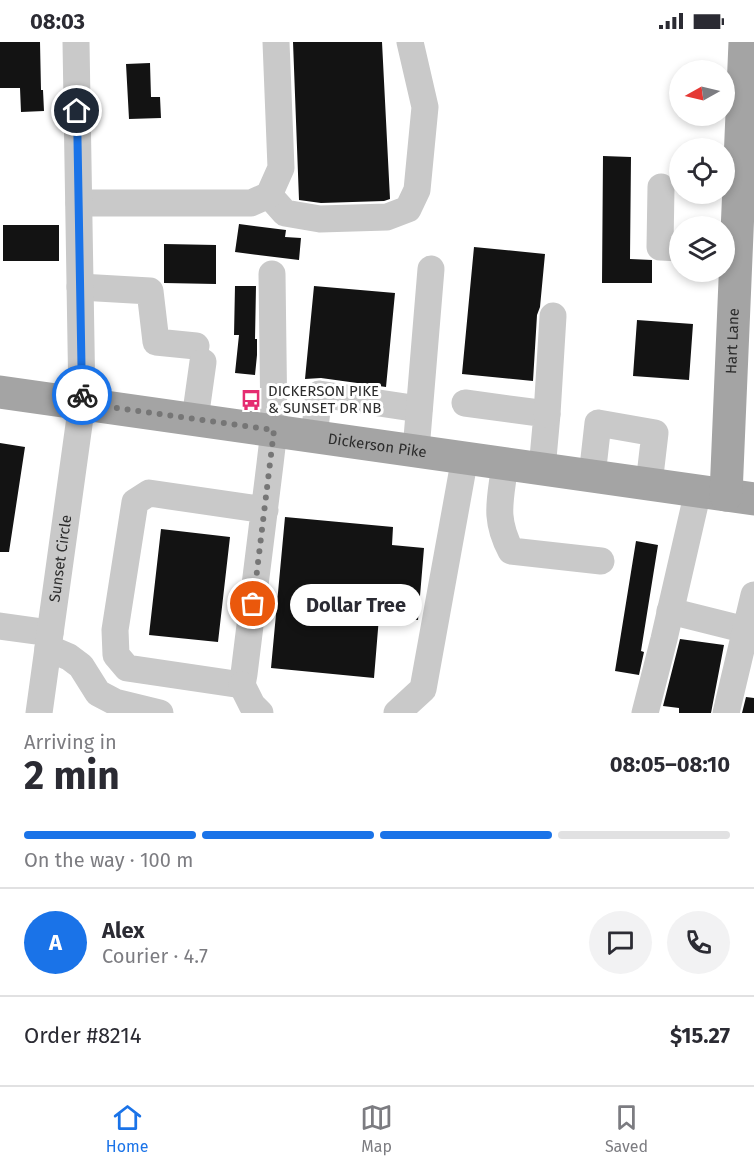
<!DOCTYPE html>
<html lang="en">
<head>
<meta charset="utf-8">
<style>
	:root { --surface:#fff; --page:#f2f2f3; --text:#2b2b33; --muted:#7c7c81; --line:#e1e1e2; --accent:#1a73e8 }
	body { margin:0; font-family:"Fira Sans",sans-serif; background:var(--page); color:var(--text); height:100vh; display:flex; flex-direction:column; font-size:22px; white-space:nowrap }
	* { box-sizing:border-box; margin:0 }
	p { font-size:20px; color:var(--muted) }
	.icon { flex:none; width:33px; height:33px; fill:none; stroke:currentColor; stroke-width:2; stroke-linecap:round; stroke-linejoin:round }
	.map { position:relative; height:671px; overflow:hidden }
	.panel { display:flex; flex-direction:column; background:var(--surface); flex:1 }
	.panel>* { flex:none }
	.needle { width:39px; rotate:262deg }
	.controls { position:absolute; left:669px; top:18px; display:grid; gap:12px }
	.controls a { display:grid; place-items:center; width:66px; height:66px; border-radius:50%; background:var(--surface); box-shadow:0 3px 9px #0003; font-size:30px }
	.pin { position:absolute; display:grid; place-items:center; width:51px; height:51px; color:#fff; margin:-26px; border:3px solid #fff; border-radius:50%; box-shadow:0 2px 6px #0007 }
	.courier { position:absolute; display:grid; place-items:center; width:60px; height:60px; margin:-30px; border:4px solid #1a73e8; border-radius:50%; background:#fff; color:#222; box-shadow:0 2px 8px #0007 }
	.bubble { position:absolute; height:42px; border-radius:21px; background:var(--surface); box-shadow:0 3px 9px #0003; font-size:20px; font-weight:700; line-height:42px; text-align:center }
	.overview em { font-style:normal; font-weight:700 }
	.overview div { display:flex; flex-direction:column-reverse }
	.overview { display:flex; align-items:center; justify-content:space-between; height:102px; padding:0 24px }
	h1 { font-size:39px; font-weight:700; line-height:45px }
	.bar { display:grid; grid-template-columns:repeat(4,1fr); gap:9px 6px; align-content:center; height:72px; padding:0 24px }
	.bar i { height:8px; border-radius:4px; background:var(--line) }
	.bar .selected { background:var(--accent) }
	.bar p { grid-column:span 4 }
	.line { display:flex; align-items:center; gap:15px; padding:0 24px; border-top:2px solid var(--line) }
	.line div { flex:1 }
	.round { display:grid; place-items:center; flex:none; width:63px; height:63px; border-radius:32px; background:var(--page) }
	.status { display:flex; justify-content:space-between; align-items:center; height:42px; padding:0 30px; background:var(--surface); direction:ltr }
	.status svg { height:16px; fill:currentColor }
	.dock { display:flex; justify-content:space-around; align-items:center; height:84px; border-top:2px solid var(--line); background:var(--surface); font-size:16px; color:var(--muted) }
	.dock a { display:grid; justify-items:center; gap:3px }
	.dock .selected { color:var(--accent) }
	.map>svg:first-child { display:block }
</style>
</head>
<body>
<div class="status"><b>08:03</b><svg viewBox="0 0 49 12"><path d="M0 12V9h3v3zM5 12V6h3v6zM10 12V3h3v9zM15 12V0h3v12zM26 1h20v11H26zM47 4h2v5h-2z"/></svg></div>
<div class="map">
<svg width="754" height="671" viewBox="0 0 754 671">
	<rect width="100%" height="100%" fill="#fff"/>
	<path fill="#131313" d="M0 0H40L41 48H43L44 69 21 70 20 46H0Z
		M293 0H382L390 157 384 159 321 161 299 158Z
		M150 21 151 55H160L161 76 129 77 126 22Z
		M603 114 631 115 630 217 652 218V241H602Z
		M239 182 286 188 285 195 301 196 299 218 235 210Z
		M3 183H59V219H3Z
		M164 202 216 203V242L164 241Z
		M474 205 545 212 540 265 537 273 533 339 462 332Z
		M235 244H256L255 297H257V313L255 333 235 331 239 293H234Z
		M314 244 395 251 386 345 321 336 305 337Z
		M637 278 693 282 689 338 633 334Z
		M0 401 25 405 9 510H0Z
		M285 475 393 485 392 503 424 506 418 578 379 575 374 636 271 626Z
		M161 487 230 495 218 600 149 593Z
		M636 499 658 503 641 609 644 610 639 633 615 629Z
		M680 597 724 603 711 671H679V666L663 664Z
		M746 655 754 656V671H742Z"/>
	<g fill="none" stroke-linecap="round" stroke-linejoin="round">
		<g stroke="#c9c9c9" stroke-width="27">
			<path d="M661 145 660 205 680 206"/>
			<path d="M269 153 285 171 320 177 387 175 408 167 417 148 425 65 410 0"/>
			<path d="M79 161H251L269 153 281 126 276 0"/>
			<path d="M80 245 150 249 156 300 196 304"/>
			<path d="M465 361 547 372 542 427"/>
			<path d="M547 372 553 274"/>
			<path d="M195 377 203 320"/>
			<path d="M314 394 319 352 419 367"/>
			<path d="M416 408 431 227"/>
			<path d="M505 421C501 457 493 475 511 509L601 519"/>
			<path d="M592 434 598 381 655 391 649 442"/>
			<path d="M265 468 149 451 135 460 115 588 116 613 127 626 242 643 244 632 270 422 274 388 272 232"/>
			<path d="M670 569 746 588"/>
			<path d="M0 584 50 591"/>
			<path d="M48 606 69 615 81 624 98 651 115 660 160 671"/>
			<path d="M242 643 252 663 260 671"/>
			<path id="s1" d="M39 671 82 361 76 0"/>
			<path d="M397 671 423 647 465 415"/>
			<path d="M645 671 664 597 698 449"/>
			<path d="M726 671 754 553"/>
		</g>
		<g stroke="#a4a4a4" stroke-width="33">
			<path id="s2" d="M0 350 754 457"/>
			<path id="s3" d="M726 453 745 0"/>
		</g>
	</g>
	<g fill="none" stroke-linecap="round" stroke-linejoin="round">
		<path stroke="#767676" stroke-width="6" stroke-dasharray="0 10.8" d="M82 353V361L274 388 253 562"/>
		<path stroke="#1a73e8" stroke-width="8" d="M77 69 82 353"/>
	</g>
	<defs>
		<symbol id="bus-bare" viewBox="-9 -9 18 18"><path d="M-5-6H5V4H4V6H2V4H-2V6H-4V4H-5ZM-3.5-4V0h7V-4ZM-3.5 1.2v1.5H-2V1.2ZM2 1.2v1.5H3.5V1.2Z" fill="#e52c71" stroke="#fff" stroke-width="2.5" paint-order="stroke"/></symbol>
	</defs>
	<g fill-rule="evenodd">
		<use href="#bus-bare" x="236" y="343" width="30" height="30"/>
	</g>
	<g text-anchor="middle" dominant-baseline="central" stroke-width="6" stroke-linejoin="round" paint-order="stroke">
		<g font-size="15" fill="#2c2c2c" stroke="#fff">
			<text stroke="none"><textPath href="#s3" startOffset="154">Hart Lane</textPath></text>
			<text stroke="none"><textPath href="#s2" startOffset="381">Dickerson Pike</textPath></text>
			<text stroke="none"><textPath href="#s1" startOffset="156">Sunset Circle</textPath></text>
		</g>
		<g font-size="15" fill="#2c2c2c" stroke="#fff" text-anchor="start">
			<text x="268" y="349">DICKERSON PIKE<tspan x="268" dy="17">&amp; SUNSET DR NB</tspan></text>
		</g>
	</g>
</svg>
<div class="controls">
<a><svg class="needle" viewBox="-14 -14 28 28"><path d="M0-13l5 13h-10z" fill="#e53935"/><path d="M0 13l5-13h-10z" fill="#7c7c81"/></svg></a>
<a><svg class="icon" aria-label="locate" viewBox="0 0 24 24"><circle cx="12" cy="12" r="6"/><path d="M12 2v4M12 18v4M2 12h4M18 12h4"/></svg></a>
<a><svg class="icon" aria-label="layers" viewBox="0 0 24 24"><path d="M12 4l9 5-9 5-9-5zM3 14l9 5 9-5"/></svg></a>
</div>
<div class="pin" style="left:253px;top:562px;background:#ea580c"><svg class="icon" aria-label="bag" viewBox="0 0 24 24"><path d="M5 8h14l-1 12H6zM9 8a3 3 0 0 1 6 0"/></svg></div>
<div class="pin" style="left:77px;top:69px;background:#1f2937"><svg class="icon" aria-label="home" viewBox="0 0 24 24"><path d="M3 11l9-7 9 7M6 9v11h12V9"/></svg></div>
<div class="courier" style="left:82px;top:353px"><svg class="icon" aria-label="bike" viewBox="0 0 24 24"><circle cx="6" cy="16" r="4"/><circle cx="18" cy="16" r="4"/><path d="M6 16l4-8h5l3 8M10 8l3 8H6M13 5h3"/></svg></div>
<div class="bubble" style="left:290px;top:542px;width:132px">Dollar Tree</div>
</div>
<section class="panel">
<div class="overview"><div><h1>2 min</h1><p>Arriving in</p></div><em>08:05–08:10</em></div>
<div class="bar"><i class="selected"></i><i class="selected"></i><i class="selected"></i><i></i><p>On the way · 100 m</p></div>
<div class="line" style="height:108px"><b class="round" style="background:var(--accent);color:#fff">A</b><div><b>Alex</b><p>Courier · 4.7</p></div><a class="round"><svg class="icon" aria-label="chat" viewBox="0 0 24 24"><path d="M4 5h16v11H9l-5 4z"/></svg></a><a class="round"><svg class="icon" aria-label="phone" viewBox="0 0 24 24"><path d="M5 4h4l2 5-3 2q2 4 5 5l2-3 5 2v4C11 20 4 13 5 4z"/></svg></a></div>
<div class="line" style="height:78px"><div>Order #8214</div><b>$15.27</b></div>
</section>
<nav class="dock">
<a class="selected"><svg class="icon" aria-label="home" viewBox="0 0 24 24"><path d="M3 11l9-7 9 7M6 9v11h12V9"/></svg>Home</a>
<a><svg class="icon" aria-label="map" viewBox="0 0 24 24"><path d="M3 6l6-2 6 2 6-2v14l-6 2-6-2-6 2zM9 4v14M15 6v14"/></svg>Map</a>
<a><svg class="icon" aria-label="saved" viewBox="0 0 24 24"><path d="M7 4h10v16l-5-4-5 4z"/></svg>Saved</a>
</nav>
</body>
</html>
